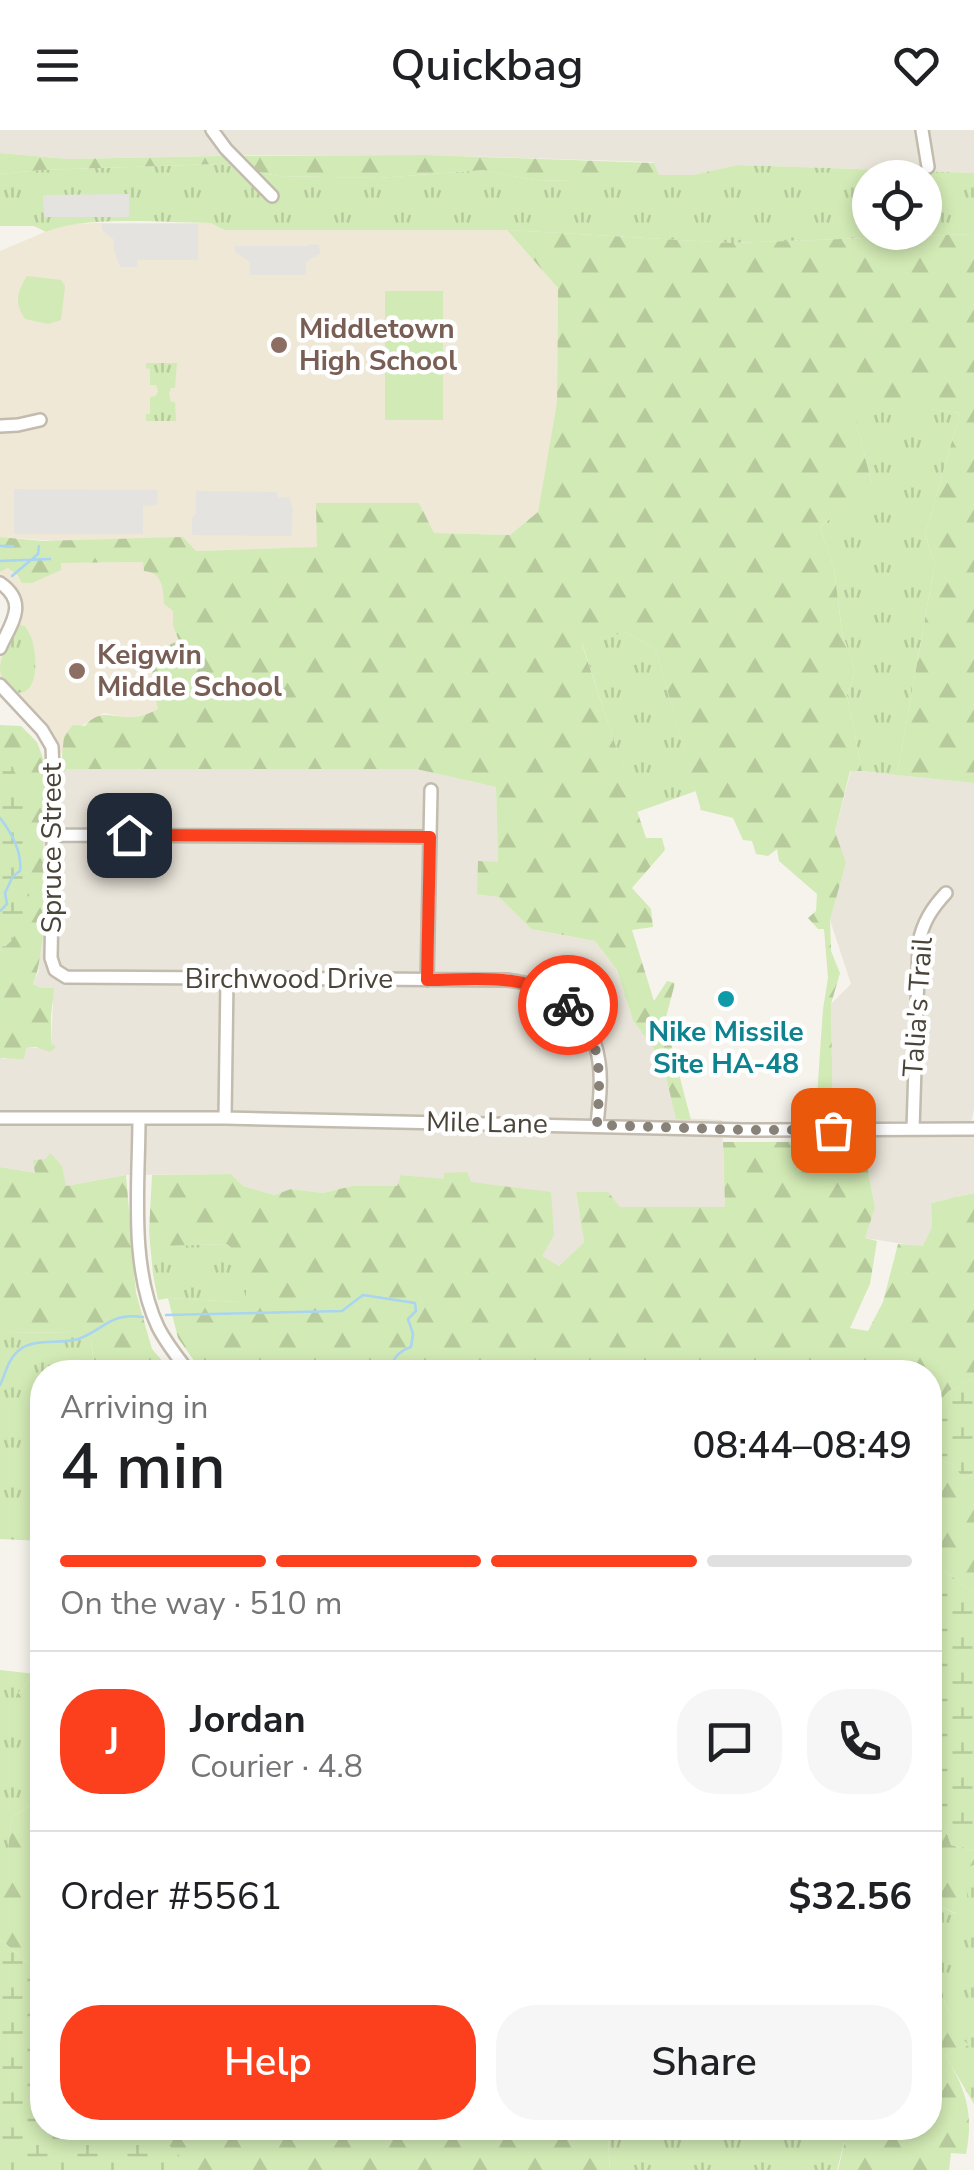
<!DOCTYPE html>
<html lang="en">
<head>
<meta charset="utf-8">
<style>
	:root { --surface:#fff; --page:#f6f6f6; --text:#202124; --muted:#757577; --line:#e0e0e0; --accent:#fc3f1d }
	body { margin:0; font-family:"Nunito Sans",sans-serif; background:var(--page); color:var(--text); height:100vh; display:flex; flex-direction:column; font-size:38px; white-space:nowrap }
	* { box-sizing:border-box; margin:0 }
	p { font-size:32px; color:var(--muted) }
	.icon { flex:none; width:55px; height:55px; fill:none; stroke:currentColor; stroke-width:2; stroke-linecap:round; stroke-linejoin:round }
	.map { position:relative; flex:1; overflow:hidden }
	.side { position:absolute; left:30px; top:1230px; width:912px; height:780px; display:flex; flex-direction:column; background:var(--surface); border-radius:40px; box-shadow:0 5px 15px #0003 }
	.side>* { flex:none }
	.fabs { position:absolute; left:852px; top:30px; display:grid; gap:20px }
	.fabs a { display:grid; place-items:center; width:90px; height:90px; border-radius:50%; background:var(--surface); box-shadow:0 5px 15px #0003; font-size:50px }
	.pin { position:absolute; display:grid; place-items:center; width:85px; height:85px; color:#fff; margin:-42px; border-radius:20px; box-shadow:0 5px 15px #0006 }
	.courier { position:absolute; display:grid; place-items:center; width:100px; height:100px; margin:-50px; border:8px solid #fc3f1d; border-radius:50%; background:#fff; color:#222; box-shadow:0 2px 12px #0007 }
	.headline em { font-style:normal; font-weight:600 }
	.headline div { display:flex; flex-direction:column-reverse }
	.headline { display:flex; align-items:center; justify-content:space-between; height:170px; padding:0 30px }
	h1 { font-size:65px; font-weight:600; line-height:75px }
	.bar { display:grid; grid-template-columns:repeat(4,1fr); gap:15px 10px; align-content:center; height:120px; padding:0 30px }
	.bar i { height:12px; border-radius:8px; background:var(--line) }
	.bar .selected { background:var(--accent) }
	.bar p { grid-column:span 4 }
	.line { display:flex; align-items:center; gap:25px; padding:0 30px; border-top:2px solid var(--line) }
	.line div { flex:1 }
	.round { display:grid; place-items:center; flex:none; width:105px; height:105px; border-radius:40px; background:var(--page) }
	.primary-button { display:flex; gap:20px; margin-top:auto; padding:20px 30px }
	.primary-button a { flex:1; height:115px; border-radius:40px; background:var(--accent); color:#fff; font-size:40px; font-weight:600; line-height:115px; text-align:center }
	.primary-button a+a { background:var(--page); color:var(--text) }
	header { display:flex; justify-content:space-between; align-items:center; height:130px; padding:0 30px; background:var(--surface); font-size:45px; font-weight:600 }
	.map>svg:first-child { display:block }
</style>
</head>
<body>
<header><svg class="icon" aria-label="menu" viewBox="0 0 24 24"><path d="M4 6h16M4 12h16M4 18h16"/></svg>Quickbag<svg class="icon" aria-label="heart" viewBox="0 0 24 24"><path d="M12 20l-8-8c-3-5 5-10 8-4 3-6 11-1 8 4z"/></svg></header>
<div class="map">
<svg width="974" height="2040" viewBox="0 0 974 2040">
	<defs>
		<pattern id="grass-tufts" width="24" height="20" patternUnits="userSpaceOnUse" patternTransform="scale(2.5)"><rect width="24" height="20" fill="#d2eab5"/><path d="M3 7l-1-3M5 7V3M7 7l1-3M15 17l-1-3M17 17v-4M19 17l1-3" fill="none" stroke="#b6ca9c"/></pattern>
		<pattern id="forest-firs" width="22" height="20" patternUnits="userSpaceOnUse" patternTransform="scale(2.5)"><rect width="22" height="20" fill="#d2eab5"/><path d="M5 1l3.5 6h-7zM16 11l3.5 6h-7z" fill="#b6ca9c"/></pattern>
		<pattern id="wetland-marsh" width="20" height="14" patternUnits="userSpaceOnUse" patternTransform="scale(2.5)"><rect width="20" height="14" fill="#d2eab5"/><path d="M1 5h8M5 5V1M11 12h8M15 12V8" fill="none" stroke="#b6ca9c"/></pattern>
	</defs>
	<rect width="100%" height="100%" fill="#f6f3ec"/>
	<path fill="#eae5da" d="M0 0H974V43L737 35 693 45H659L653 32 427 25H256L68 29 0 23Z
		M67 639H416L496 657 499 767 531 799 595 811 617 840 633 889 662 930 676 988 722 990 725 1077H620L576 1063 584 1112 559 1136 541 1126 471 1052 444 1044 445 1050 402 1045 397 1056H352L323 1063 291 1059 274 1065 243 1056 231 1044 126 1045 66 1056 36 1043 0 1037V928L5 929 26 918H42L51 913 53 874 41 858 33 854 39 841 38 828 43 808V668Z
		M851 640 974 653V979L971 992 974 993V1063L931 1073 932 1097 923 1117 865 1108 875 1078 860 993H833L831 874 851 854 830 790 846 733 829 726Z"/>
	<path fill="#efe8d6" d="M100 93H211L224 100H507L558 158 557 272 538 383 510 405 433 403 419 373H317V417L195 421 0 407V121L52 99 72 94Z
		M144 432 150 442 159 447 163 456 164 474 173 481V496L180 511 165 517 153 555 158 579 148 584 128 588 104 583 64 606 63 623 47 624 36 601 0 566V507L10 474 0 459V442L8 438 18 447 61 433Z"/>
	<path fill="url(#grass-tufts)" fill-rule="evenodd" d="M220 34 278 46 378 48 484 40 534 50 571 51 589 45H693L737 35 974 43V104L732 113 507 100H224L211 93C165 93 86 85 46 102L34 96H0V44L41 40ZM870 48H925V102H870Z
		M146 233H177L175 258H171L169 264 171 272H175L176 291H146V284H150V267L156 266 158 261 156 255H150V239L146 238Z
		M857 269 960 283 925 405 935 433 897 645 862 641 847 565 855 541 842 502 834 438 820 397 872 354 857 296Z
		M20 495 25 496C32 507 34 514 35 527 39 579 0 567 0 536 2 523 10 510 16 498Z
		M626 502 656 520 696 661 637 682 582 513Z
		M149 1102 163 1116 227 1114 248 1132 246 1169 238 1172 169 1168 158 1170 153 1144Z
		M77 1202 91 1210 95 1242H42V1411L0 1409V1203Z
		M0 1540 36 1544 17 1564 31 1600 42 1604V1668L12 1687 8 1720H0Z
		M974 1735V1974L945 1925 968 1915 946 1900 961 1897 946 1877 930 1811V1771L956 1784 965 1737Z
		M611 1998H848L837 2040H610L608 2007Z"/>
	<path fill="url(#forest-firs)" d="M0 23 68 29 218 26 427 25 654 33 659 45H589L572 51 534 50 484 40 378 48 278 46 220 34 41 40 0 44Z
		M507 100 732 113 974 104V653L897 645 935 433 925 405 960 283 857 270V296L872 354 863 372 845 391 829 389 820 397 834 438 842 502 855 541 847 565 862 641H850L835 702 846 733 830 790 831 821 840 843 831 874 833 993 815 995 823 879 828 848 824 799H818L808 788 816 781 817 764 779 731 777 719 768 726 756 724 752 711 743 710 733 688 701 680 656 520 626 502 582 514 646 708H662L665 720 632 758 651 779 653 797 632 800 654 871 667 851 675 853 665 891 691 990 676 989 662 930 633 890 617 840 595 811 531 799 499 767 477 764 478 731 498 732 496 657 416 639H67L60 647 64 606 73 595 85 596C98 581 106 585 124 587 136 588 147 585 158 579 154 562 145 529 164 517 169 514 175 513 179 511L173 496V481L164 474C163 458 163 443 144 441L143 432 61 433V440L32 453H22L18 446 8 438 0 442V407L43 411 183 407 196 421 317 417 316 373H419L434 403 510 405 538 382 557 272 558 158Z
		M0 595 21 596 37 612 46 636 47 647 43 668V808C39 824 40 839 33 854L41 858H54L51 886V913L56 917 50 922 36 917 26 918 24 929 0 928V821L12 810 13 638 0 632Z
		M723 1012H863L875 1078 865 1108 877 1111 870 1154 850 1198 868 1201 883 1172 898 1114 923 1116 932 1097 931 1073 974 1063V1248L949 1261 930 1281V1242H202L178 1208 168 1168 238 1172 246 1168 247 1132 227 1114 162 1116 149 1102 152 1045 231 1044 243 1056 274 1065 291 1059 323 1063 352 1056H397L401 1045 444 1049V1043L467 1042 471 1052 551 1062 554 1105 542 1126 559 1136 584 1112 576 1062H608L620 1077H725Z
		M50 1023 62 1036 66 1056 126 1045 136 1163 152 1219 172 1242H95L91 1210 77 1202 0 1203V1037L35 1043 33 1030 46 1029Z
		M930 1326 935 1330 952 1334 964 1349 974 1343V1463L930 1430Z
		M36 1544 42 1545V1604L31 1600 11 1585 17 1564Z
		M42 1668V1845L0 1809V1720L8 1719 12 1687Z
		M936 1671 951 1715 974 1721V1735L965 1738 968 1776 957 1784 930 1771V1707L932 1706 930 1674Z
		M930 1811 946 1877 962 1897 948 1901 960 1906 969 1915 945 1925C966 1959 974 1984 966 2024L951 2023 949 2040H838L848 1998H930Z
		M135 1998H611L608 2008 610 2040H171Z"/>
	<path fill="url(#wetland-marsh)" d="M0 632 13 637 23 663 30 779 12 810 0 821Z
		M974 1248V1343L964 1349 952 1334 935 1330 930 1326V1281L949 1261Z
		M930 1430 974 1463V1721L951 1715 936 1672 930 1674Z
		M0 1809 42 1845V1998H155L174 2021 195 2040H0Z"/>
	<path fill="#d2eab5" d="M27 146 61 150 65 156 61 190 48 194 25 189C14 173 17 162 27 146Z
		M385 161H443V290H385Z"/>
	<path fill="#e5e3e0" d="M129 64V87H44L43 65Z
		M102 94H198V130H138L137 137H120L114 120V110L102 100Z
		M309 114 319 115 320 124 306 132V145H250V132L235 122V116H309Z
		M14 359 158 360 157 375 143 376V404H14Z
		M196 361 277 362 278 368 289 367 293 379 291 406 192 405V388L196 383Z"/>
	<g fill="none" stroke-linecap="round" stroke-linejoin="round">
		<path stroke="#a9d4f2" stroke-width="2.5" d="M0 416H13
			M0 431 50 429
			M12 446 38 424 39 416
			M0 688C11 702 22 722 20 741L13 746 5 763 7 774 0 781
			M166 1185 342 1181 363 1165 415 1173 416 1181 408 1189 413 1204 411 1217C397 1222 393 1229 389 1242
			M0 1255C6 1243 7 1231 18 1221 34 1207 60 1215 78 1209 104 1200 110 1182 143 1187"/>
		<defs>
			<path id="minor" d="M212 0 226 19 272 66
				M922 0 928 37
				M0 296 18 295 40 290
				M0 453C29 473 11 493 0 518
				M0 555 42 600 52 617 54 661 51 828 55 840 66 847 507 850C555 856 592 881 599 932 602 953 599 974 597 995
				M54 705 430 707
				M427 850 431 660
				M0 988H225L744 1000 974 999
				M139 988C139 1054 129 1136 158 1197 166 1213 178 1228 189 1242
				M225 988 227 849
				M913 999 919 812C923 792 932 778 946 763"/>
		</defs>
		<use href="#minor" stroke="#c2bbae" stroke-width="16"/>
		<use href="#minor" stroke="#fff" stroke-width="11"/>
	</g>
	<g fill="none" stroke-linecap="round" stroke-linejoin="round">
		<path stroke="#878178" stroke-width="10" stroke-dasharray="0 18" d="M568 875C605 906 600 952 597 995L744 1000H833"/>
		<path stroke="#fc3f1d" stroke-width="12" d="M129 705 430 707 427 850C475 850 529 841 568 875"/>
	</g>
	<g fill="#8d6e63" stroke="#fff" stroke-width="4">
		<circle cx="279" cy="215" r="10"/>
		<circle cx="77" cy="541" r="10"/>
	</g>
	<circle fill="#0f9aa8" stroke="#fff" stroke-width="4" cx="726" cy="869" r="10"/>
	<g text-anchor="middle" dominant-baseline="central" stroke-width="9" stroke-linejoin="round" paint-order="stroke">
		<g font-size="28" font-weight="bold" fill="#785e54" stroke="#fff" text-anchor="start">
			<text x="299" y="199">Middletown<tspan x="299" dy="32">High School</tspan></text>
			<text x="97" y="525">Keigwin<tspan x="97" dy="32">Middle School</tspan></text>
		</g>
		<g font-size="28" fill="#4b4439" stroke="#fff">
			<text transform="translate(52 718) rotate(-90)">Spruce Street</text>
			<text x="289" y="849">Birchwood Drive</text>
			<text transform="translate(918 877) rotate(-86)">Talia's Trail</text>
			<text transform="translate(487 993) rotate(1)">Mile Lane</text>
		</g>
		<g font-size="28" font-weight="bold" fill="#0d838f" stroke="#fff">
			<text x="726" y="902">Nike Missile<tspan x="726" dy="32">Site HA-48</tspan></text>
		</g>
	</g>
</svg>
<div class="fabs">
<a><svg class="icon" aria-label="locate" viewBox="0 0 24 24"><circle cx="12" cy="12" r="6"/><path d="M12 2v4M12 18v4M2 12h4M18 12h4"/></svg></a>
</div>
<div class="pin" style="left:833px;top:1000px;background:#ea580c"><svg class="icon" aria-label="bag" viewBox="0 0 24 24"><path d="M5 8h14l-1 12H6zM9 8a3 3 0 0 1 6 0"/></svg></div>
<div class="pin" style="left:129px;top:705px;background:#1f2937"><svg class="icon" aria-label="home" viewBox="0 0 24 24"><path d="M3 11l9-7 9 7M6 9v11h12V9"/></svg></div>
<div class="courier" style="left:568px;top:875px"><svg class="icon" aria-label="bike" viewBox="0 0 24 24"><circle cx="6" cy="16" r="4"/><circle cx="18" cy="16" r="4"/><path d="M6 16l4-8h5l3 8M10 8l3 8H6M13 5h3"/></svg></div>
<section class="side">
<div class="headline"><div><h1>4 min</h1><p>Arriving in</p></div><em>08:44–08:49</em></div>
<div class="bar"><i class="selected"></i><i class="selected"></i><i class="selected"></i><i></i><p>On the way · 510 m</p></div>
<div class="line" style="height:180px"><b class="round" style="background:var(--accent);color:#fff">J</b><div><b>Jordan</b><p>Courier · 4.8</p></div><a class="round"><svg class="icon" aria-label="chat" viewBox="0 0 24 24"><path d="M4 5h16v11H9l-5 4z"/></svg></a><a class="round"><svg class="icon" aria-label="phone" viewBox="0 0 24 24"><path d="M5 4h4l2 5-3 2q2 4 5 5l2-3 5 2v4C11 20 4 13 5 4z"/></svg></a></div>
<div class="line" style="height:130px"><div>Order #5561</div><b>$32.56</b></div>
<div class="primary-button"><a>Help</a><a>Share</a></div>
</section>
</div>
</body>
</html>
